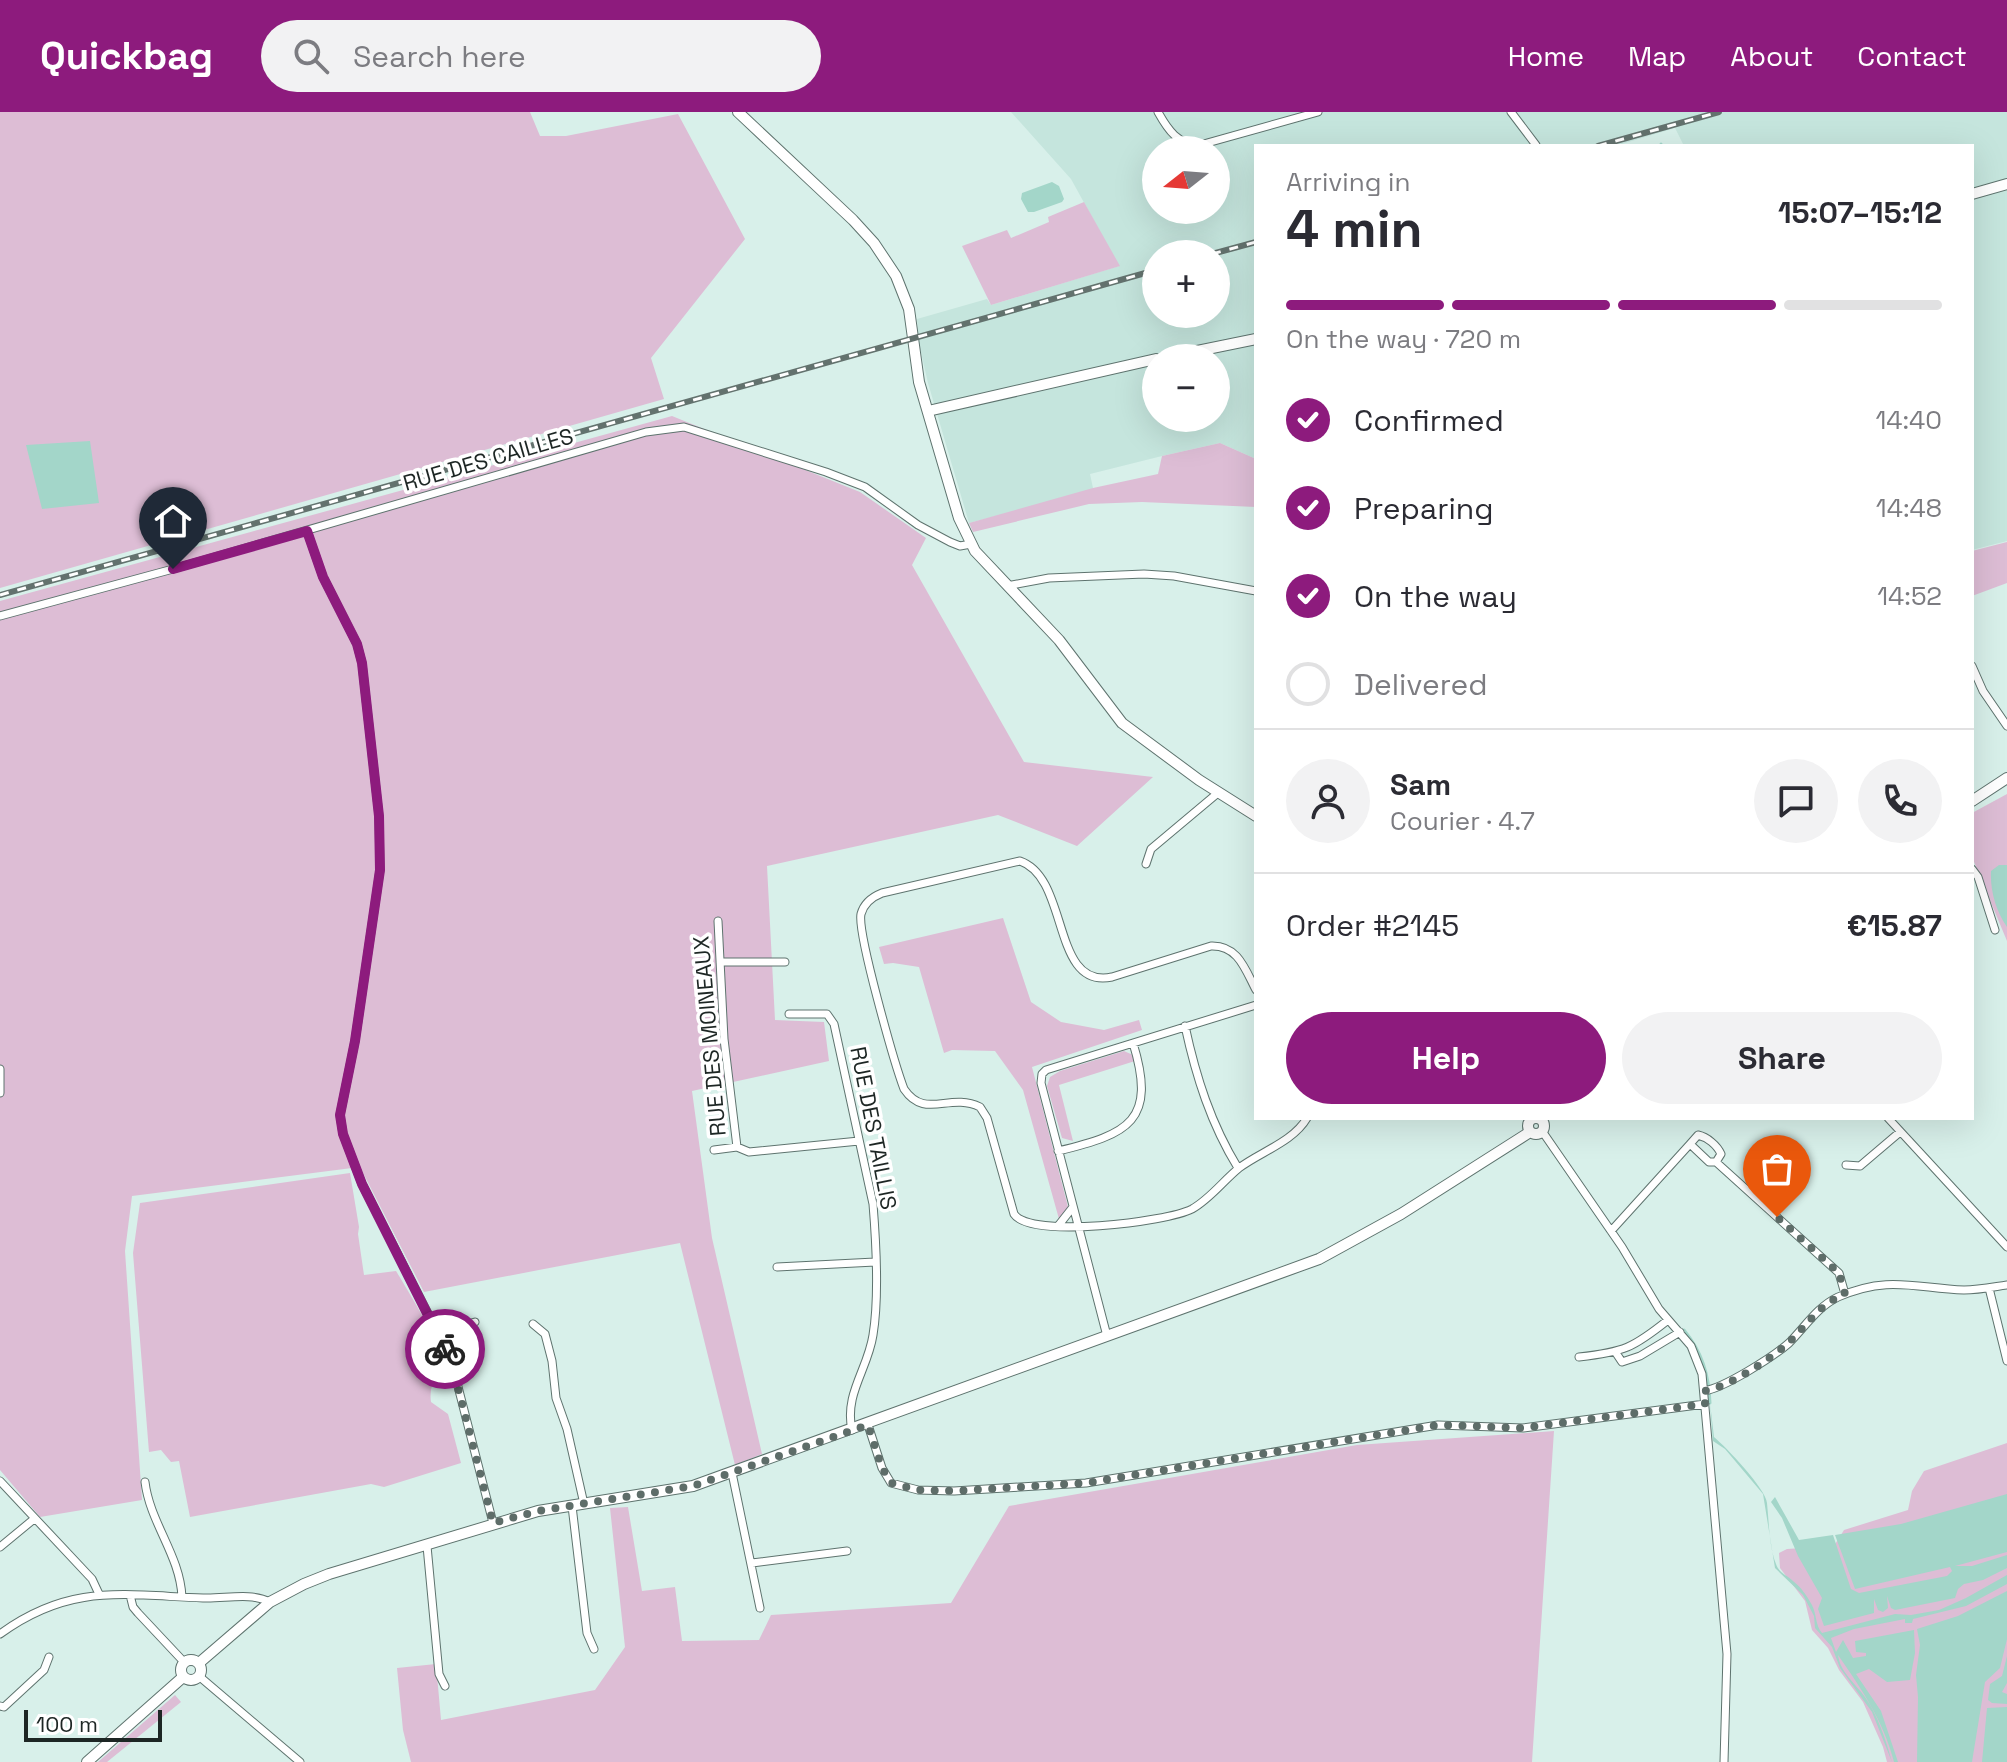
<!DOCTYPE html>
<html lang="en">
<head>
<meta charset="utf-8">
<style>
	:root { --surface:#fff; --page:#f2f2f3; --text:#2b2b33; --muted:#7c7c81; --line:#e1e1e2; --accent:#8d1b7d }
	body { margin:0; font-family:"Space Grotesk",sans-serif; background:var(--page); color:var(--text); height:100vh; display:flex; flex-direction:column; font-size:30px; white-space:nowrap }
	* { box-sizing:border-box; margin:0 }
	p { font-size:26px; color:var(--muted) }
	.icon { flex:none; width:44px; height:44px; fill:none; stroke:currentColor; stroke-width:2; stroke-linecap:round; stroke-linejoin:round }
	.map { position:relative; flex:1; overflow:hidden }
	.drawer { position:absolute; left:1254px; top:32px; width:720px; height:976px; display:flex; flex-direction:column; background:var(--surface); border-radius:0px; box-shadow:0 8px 32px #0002 }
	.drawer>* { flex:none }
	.needle { width:52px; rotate:253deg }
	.fabs { position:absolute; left:1142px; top:24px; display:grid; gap:16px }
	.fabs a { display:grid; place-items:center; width:88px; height:88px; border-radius:50%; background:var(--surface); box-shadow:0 8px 32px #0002; font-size:40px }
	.scale { position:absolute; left:24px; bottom:20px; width:138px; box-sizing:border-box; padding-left:8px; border:4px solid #1d2624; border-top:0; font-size:22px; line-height:28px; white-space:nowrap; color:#1d2624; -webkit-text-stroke:6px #fff; paint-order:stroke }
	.pin { position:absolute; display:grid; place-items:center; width:68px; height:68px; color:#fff; margin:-82px -34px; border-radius:50% 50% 50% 0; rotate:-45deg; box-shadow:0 0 8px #0007 }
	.pin .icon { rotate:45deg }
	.courier { position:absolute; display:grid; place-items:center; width:80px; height:80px; margin:-40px; border:6px solid #8d1b7d; border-radius:50%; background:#fff; color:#222; box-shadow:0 2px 10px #0007 }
	.summary em { font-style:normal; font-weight:700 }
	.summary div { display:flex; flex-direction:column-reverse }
	.summary { display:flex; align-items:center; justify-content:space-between; height:136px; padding:0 32px }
	h1 { font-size:52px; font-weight:700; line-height:60px }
	.bar { display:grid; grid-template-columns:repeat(4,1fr); gap:12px 8px; align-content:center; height:96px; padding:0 32px }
	.bar i { height:10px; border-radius:6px; background:var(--line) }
	.bar .on { background:var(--accent) }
	.bar p { grid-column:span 4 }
	.line { display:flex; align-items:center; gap:20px; padding:0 32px; border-top:2px solid var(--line) }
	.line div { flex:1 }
	.round { display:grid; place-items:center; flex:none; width:84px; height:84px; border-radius:42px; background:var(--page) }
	ol { padding:0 32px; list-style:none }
	li { display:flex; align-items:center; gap:24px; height:88px }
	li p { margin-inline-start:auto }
	li .icon { padding:8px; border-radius:50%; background:var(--accent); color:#fff; stroke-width:4 }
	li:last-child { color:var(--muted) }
	li i { width:44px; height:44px; border:4px solid var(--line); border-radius:50% }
	.primary-button { display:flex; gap:16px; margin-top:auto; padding:16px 32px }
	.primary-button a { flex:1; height:92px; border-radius:48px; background:var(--accent); color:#fff; font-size:32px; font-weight:700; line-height:92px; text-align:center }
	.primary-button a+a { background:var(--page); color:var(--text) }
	header { display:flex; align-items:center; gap:48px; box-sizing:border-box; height:112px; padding:0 40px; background:var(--accent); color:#fff }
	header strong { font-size:38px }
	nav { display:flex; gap:44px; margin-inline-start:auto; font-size:28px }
	.search { width:560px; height:72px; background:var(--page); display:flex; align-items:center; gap:20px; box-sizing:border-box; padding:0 28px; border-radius:44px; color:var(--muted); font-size:30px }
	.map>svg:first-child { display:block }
</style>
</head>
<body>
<header>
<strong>Quickbag</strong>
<div class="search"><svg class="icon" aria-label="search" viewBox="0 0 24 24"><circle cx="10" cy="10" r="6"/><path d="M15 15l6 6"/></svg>Search here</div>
<nav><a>Home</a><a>Map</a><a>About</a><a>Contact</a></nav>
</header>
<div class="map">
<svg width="2007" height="1650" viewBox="0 0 2007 1650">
	<rect width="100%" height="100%" fill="#d8f0ea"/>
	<path fill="#c5e5dd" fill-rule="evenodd" d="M1011 0H2007V429L1972 438V34H1684L1675 16 1615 34H1256V347L1220 331 1162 344 1090 362 1093 376 1091 379 969 411 928 271 919 232 917 207 987 187 991 193 1119 154 1071 67ZM1156 38H1216V98H1156ZM1156 142H1216V202H1156ZM1156 246H1216V306H1156Z"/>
	<path fill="#ddbdd5" d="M0 0H530L540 24H566L678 2 745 127 651 246 664 287 0 476Z
		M1084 90 1120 154 991 193 962 134 1007 118 1011 126 1049 110 1048 105Z
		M672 304 860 380 926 426 912 453 1024 650 1153 665 1077 734 998 703 767 754 775 908 824 910 829 949 692 979 712 1126 762 1342 735 1353 680 1131 424 1180 360 1055 132 1084 125 1139 142 1388 40 1405 0 1358V489Z
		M1220 331 1256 347V395L1142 390 1089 392 973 420 969 411 1093 376 1158 362 1162 344Z
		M2007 430V471L1972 484V439Z
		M2007 682V829L1972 745V701Z
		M1003 806 1031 890 1061 910 1104 918 1139 908 1142 918 1032 955 1068 1095 1059 1107 1023 978 995 939 952 938 944 941 919 855 893 851 884 852 879 835Z
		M1124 939 1133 943 1135 949 1059 973 1073 1029 1062 1026 1047 974 1050 965 1060 959Z
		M350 1061 359 1115 358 1122 364 1163 396 1159C404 1172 440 1231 440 1242 441 1262 428 1269 431 1290L448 1302 461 1351 384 1375 371 1372 190 1405 179 1349 171 1350 161 1338 149 1340 133 1141 140 1091Z
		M1554 1319 1532 1650H411L403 1618 397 1556 436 1552 441 1608 595 1578 625 1535 610 1396 628 1395 642 1479 675 1475 682 1529 759 1528 771 1503 951 1491 1009 1394 1357 1333Z
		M2007 1331V1650H1887L1883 1635 1863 1590 1839 1558 1828 1536 1812 1518 1805 1489 1780 1456 1779 1441 1787 1437 1834 1434 1844 1418 1908 1398 1912 1379 1924 1359Z
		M175 1583 181 1590 107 1650H98Z"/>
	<path fill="#a3d6c9" d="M1052 70 1059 74 1064 87 1062 90 1034 100H1028L1021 87 1022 81Z
		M90 329 99 391 42 397 26 333Z
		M1999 753H2007V815C1996 799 1990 779 1991 759Z
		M1710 1291 1714 1325C1726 1335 1766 1377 1767 1391 1769 1411 1769 1434 1776 1452 1779 1461 1787 1463 1793 1469 1801 1475 1807 1484 1812 1493 1817 1503 1815 1513 1822 1521L1895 1502 1911 1503 1939 1498 1966 1486 2007 1463V1472L1966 1494 1913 1507 1912 1511H1905V1507L1854 1517 1831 1526 1836 1540 1843 1528 1853 1546 1866 1544V1541L1856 1540 1855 1529 1914 1518 1915 1541 1910 1568 1887 1570 1869 1557 1856 1562 1881 1599 1898 1650H1894C1884 1610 1861 1576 1838 1543 1840 1560 1855 1571 1865 1585 1878 1604 1886 1628 1892 1650L1872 1600 1840 1556 1832 1535 1815 1516 1814 1504 1803 1483 1775 1456 1763 1382 1725 1337 1713 1329Z
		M2007 1382V1440L1955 1454H1972L2007 1443V1456L1983 1468 1964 1472 1958 1477 1955 1486 1895 1498 1891 1496 1887 1484 1888 1496 1883 1500 1878 1498 1874 1487V1501L1824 1514 1818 1497 1822 1486 1798 1444 1782 1406 1771 1390 1775 1385 1799 1428 1833 1423 1851 1477 1859 1481 1947 1464 1952 1459 1950 1455 1855 1477 1835 1423 1901 1412Z
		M2007 1479V1527L2000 1556 1985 1570 1972 1650H1917L1918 1585 1916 1563 1920 1533 1917 1517 1958 1504Z
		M2007 1544V1571L2002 1580 2007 1582V1592L1992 1591 1988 1588 1990 1572 2002 1564Z
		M2007 1595V1650H1982L1987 1596Z"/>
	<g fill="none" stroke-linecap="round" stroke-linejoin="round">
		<path stroke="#a3d6c9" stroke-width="3" d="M1661 32V34
			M1684 1218C1702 1240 1709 1262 1710 1291"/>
		<defs>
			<path id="street" d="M1158 0C1168 18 1178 33 1200 33L1318 0
				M1511 0 1536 33
				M307 419 323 465 357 532 362 551 379 704 380 758 355 929 340 1003 343 1022 362 1072 438 1221 454 1259 493 1411
				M1007 474 1049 466 1144 462 1174 464 1256 479
				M0 504 173 457 646 320 684 315 826 360 865 375 918 413 950 430 960 434 971 432
				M1972 554 1983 579 2007 614
				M1146 752 1151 737 1219 680
				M1972 757 1978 765 1995 818
				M718 809 724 927 737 1035
				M720 850H785
				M1256 878C1245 857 1238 833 1211 834L1112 865C1051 878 1070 766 1020 749L882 781C872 785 864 791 861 802 857 821 895 953 904 977 925 1008 949 980 980 995L987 1006 1014 1102C1030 1127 1167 1110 1192 1097 1210 1087 1223 1069 1239 1056 1260 1040 1293 1030 1307 1006
				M789 902H827L834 912 873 1092C876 1129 879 1187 873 1223 868 1257 844 1282 852 1318
				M1185 914C1196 965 1211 1012 1238 1056
				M0 957V981
				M1888 1006 2007 1135
				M1542 1019 1622 1135 1659 1197 1691 1234 1702 1262 1727 1542 1724 1650
				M1690 1032 1698 1023C1707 1025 1717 1033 1721 1042L1716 1050
				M714 1038 737 1035 749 1040 859 1029
				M1058 1039C1129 1022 1157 1009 1133 931
				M1846 1053 1860 1054 1900 1020
				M1058 1114 1073 1095
				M1611 1119 1690 1032 1709 1050H1716L1839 1161 1845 1182
				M777 1155 875 1150
				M1989 1176 2007 1249
				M533 1212 545 1222 552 1249 556 1286 567 1317 584 1392
				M438 1221 475 1210
				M1107 1224 1041 971 1042 962 1046 958 1256 893
				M1616 1241 1622 1250 1640 1244 1680 1220
				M1579 1245C1624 1240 1633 1236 1668 1208
				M1704 1279C1724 1276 1773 1245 1789 1231 1805 1215 1817 1195 1838 1185 1888 1163 1915 1176 1964 1178 1979 1178 1993 1175 2007 1173
				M868 1313 882 1356 891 1371 918 1378 954 1379 1086 1371 1438 1313 1523 1316 1705 1292
				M732 1361 760 1496
				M0 1369 92 1467 99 1482
				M145 1370C150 1411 180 1443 182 1485
				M572 1394 587 1521 594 1537
				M427 1434 439 1562 445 1574
				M0 1435 34 1407
				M752 1451 847 1439
				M130 1483 133 1495 138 1501 184 1550
				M0 1522C70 1471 122 1483 203 1486 225 1487 250 1480 270 1490
				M200 1565 300 1650
				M0 1594 4 1595 44 1558 49 1545"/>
			<path id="secondary" d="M738 0 853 108 874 131 896 164 909 197 919 270 959 406 975 439 1059 528 1122 611 1199 668 1256 704
				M1972 82 2007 72
				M1163 246 1256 227
				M928 299 1156 247
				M1972 689 2007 666
				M1528 1014a8 8 0 1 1 16 0a8 8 0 1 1-16 0Z
				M181 1558a10 10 0 1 1 20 0a10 10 0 1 1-20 0Z
				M199 1551 270 1490 304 1472 329 1462 538 1399 693 1374 1319 1147 1401 1102 1530 1020
				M87 1650 183 1565"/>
		</defs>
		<use href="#street" stroke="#5e736e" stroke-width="9"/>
		<use href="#secondary" stroke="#5e736e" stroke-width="12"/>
		<use href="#street" stroke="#fff" stroke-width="7"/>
		<use href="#secondary" stroke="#fff" stroke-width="10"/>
		<defs>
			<path id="rail" d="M1598 34 1719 0
				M1212 142 1256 130
				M0 483 1156 158"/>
		</defs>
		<use href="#rail" stroke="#63726e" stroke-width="6"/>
		<use href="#rail" stroke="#fff" stroke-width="3" stroke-dasharray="9" stroke-linecap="butt"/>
	</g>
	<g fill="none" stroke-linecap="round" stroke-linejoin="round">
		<path stroke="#5e6d69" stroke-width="8" stroke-dasharray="0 14.4" d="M445 1237 457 1272 493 1411 538 1399 693 1374 868 1313 882 1356 891 1371 918 1378 954 1379 1086 1371 1438 1313 1523 1316 1705 1292 1704 1279C1727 1276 1769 1248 1787 1232 1807 1214 1819 1192 1845 1182L1839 1161 1777 1105"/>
		<path stroke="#8d1b7d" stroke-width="10" d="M173 457 307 419 323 465 357 532 362 551 379 704 380 758 355 929 340 1003 343 1022 362 1072 445 1237"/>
	</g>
	<g text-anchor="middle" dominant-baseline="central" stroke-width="7" stroke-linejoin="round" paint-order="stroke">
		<g font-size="22" fill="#1d2624" stroke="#fff">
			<text transform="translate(488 347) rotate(-16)">RUE DES CAILLES</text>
			<text transform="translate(709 924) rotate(-95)">RUE DES MOINEAUX</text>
			<text transform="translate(874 1016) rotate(79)">RUE DES TAILLIS</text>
		</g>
	</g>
</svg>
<div class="fabs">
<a><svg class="needle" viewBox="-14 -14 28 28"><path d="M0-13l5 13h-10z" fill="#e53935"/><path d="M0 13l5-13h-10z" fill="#7c7c81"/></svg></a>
<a>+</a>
<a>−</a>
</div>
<div class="scale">100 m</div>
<div class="pin" style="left:1777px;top:1105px;background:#ea580c"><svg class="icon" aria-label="bag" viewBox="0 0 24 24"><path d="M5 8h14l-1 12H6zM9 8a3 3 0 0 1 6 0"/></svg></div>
<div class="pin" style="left:173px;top:457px;background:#1f2937"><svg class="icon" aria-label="home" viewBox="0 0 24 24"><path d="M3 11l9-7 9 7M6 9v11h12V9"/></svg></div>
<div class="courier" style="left:445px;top:1237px"><svg class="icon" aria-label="bike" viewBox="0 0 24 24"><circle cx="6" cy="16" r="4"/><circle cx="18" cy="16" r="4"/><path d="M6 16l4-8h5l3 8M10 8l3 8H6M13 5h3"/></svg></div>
<section class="drawer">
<div class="summary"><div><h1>4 min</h1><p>Arriving in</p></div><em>15:07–15:12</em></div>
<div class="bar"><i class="on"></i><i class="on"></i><i class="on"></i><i></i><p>On the way · 720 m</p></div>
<ol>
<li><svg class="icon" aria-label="check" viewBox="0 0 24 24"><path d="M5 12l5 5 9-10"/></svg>Confirmed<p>14:40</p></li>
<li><svg class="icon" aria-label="check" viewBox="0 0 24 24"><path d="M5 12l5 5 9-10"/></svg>Preparing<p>14:48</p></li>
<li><svg class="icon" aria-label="check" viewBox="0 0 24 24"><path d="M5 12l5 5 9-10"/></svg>On the way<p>14:52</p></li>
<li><i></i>Delivered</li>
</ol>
<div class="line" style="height:144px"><a class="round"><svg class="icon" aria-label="person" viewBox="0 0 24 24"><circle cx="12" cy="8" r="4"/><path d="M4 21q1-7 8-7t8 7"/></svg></a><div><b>Sam</b><p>Courier · 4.7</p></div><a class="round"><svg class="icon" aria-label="chat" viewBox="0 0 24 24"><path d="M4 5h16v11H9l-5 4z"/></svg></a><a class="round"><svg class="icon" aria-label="phone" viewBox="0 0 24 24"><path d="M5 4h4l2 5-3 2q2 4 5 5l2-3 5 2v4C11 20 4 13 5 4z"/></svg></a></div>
<div class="line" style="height:104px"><div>Order #2145</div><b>€15.87</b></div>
<div class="primary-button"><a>Help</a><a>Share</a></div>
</section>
</div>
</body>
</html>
